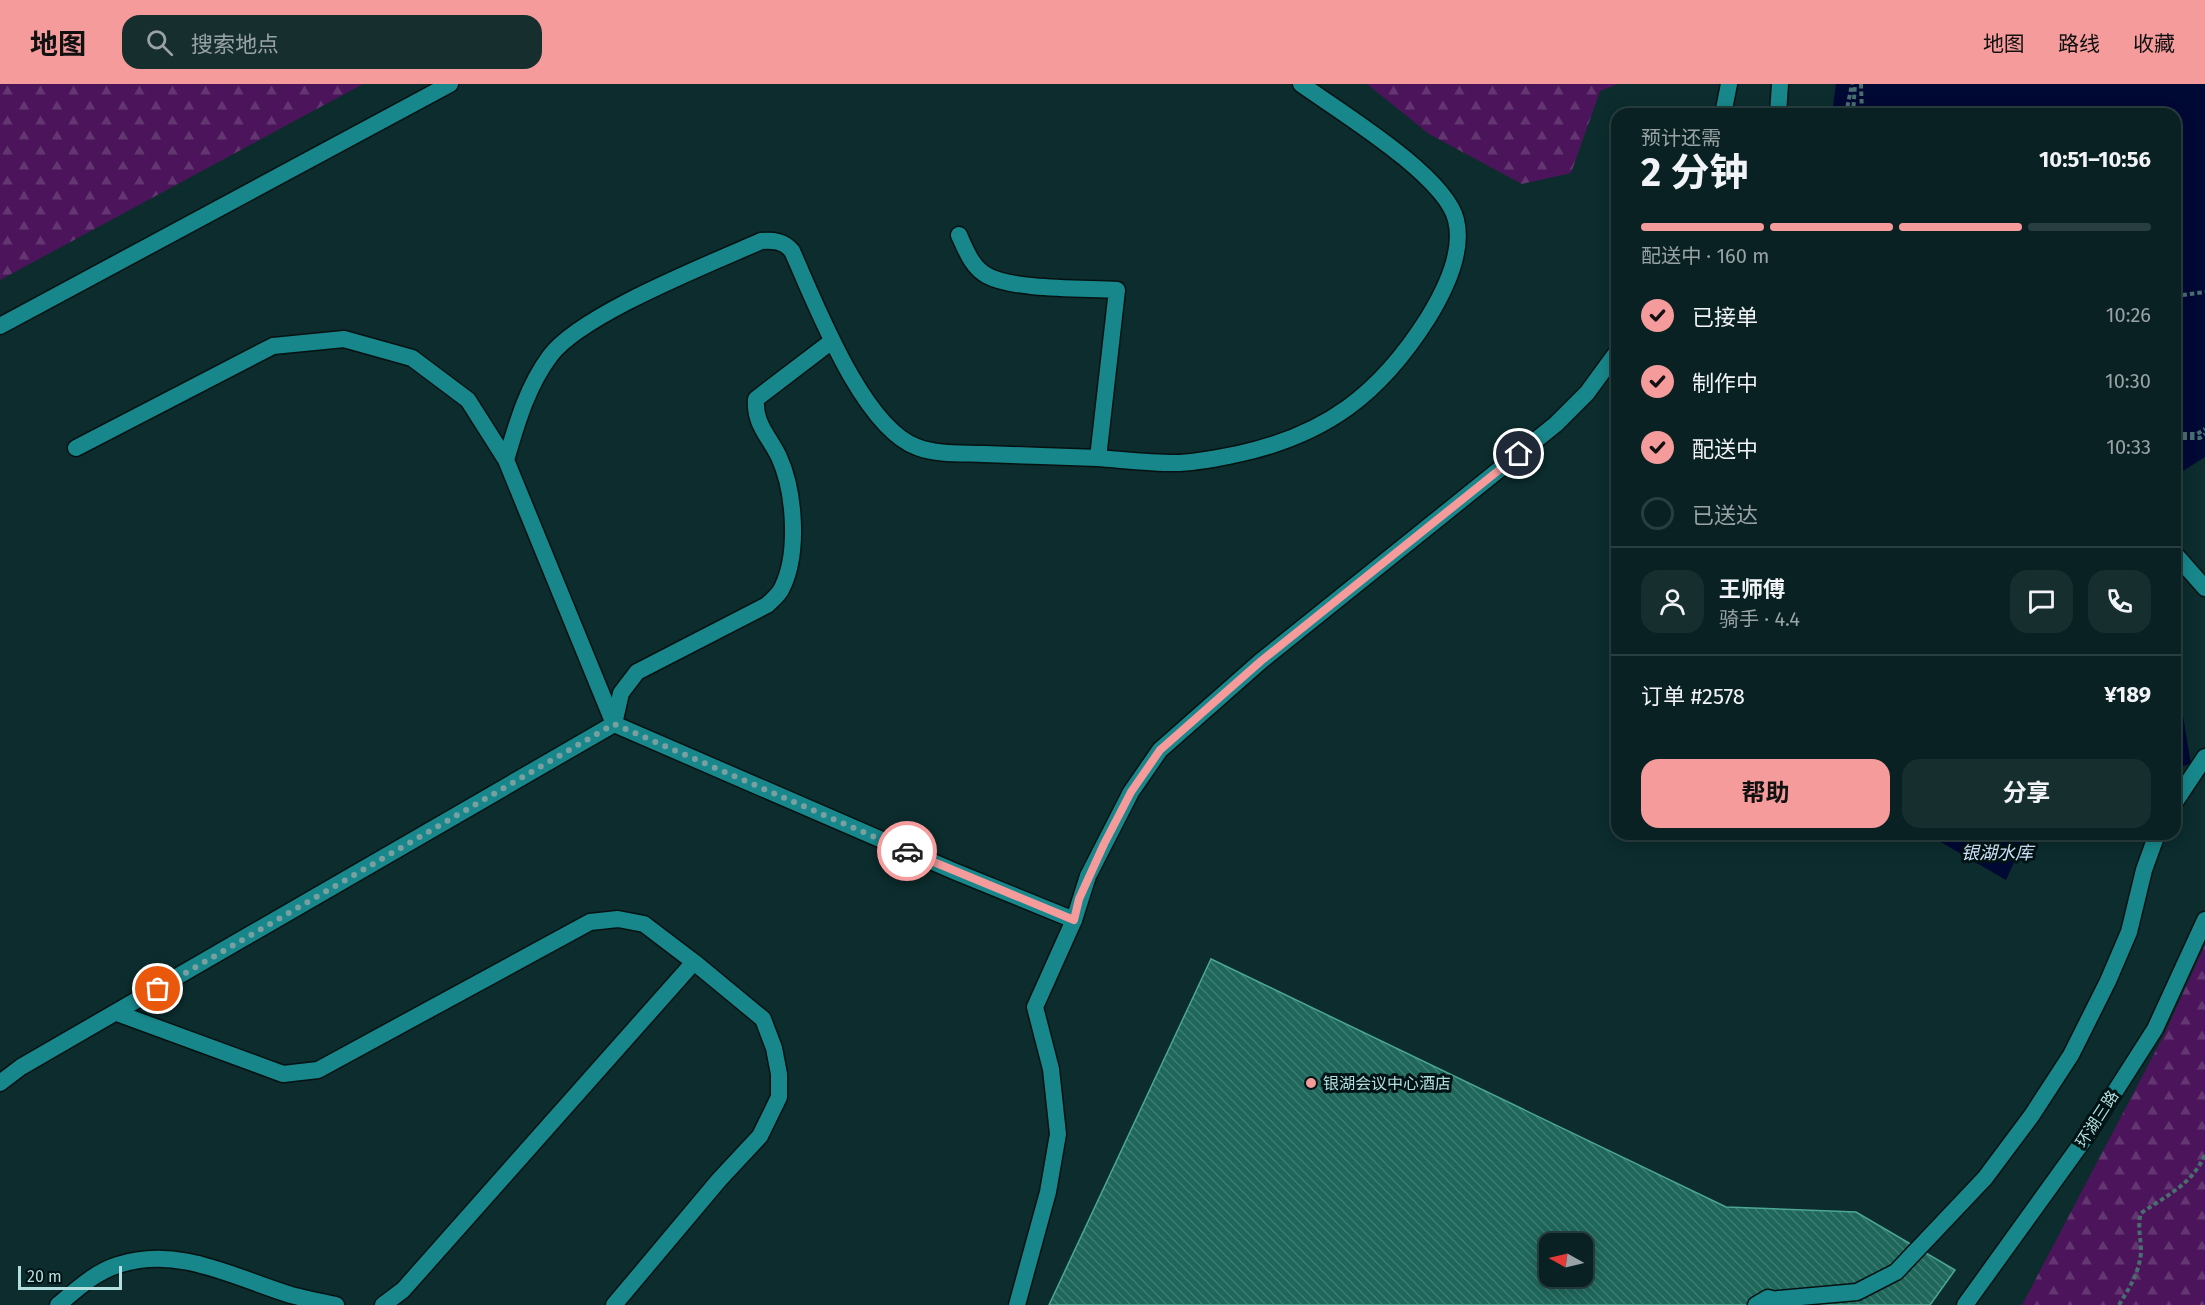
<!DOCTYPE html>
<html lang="zh">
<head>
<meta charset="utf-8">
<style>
	:root { --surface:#092122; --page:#172e2f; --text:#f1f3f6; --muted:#99a3a5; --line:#293e40; --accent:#f59b9c }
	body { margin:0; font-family:"Fira Sans","Noto Sans SC",sans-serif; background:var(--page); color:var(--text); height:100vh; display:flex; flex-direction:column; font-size:22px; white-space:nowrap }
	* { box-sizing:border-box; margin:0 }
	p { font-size:20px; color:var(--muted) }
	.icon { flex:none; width:33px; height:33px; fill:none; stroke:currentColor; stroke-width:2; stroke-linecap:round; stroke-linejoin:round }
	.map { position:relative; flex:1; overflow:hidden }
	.sheet { position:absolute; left:1611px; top:24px; width:570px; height:732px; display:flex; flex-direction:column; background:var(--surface); border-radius:18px; box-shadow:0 3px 15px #0003,0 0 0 2px var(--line) }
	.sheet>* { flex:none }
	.needle { width:39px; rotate:278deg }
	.buttons { position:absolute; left:1539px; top:1149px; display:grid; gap:12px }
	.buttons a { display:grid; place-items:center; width:54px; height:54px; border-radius:12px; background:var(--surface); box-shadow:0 3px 15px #0003,0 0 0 2px var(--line); font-size:30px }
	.scale { position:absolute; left:18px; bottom:15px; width:104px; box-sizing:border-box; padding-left:6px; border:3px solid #b3dfe0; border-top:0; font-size:16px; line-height:21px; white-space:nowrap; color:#b3dfe0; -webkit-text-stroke:4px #011314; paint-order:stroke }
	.pin { position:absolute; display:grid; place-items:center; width:51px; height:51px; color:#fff; margin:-26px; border:3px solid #fff; border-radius:50%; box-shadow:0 2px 6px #0007 }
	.courier { position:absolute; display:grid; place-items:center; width:60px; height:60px; margin:-30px; border:4px solid #f59b9c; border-radius:50%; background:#fff; color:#222; box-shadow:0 2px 8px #0007 }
	.head em { font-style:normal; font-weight:700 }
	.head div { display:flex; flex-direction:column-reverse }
	.head { display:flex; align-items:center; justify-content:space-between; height:102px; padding:0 30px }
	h1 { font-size:39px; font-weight:700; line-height:45px }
	.bar { display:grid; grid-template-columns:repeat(4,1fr); gap:9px 6px; align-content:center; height:72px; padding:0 30px }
	.bar i { height:8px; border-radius:4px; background:var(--line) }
	.bar .on { background:var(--accent) }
	.bar p { grid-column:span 4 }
	.line { display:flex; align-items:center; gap:15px; padding:0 30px; border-top:2px solid var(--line) }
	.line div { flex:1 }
	.round { display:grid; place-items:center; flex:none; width:63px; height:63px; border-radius:18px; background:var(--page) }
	ol { padding:0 30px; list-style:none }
	li { display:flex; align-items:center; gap:18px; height:66px }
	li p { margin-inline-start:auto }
	li .icon { padding:6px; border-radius:50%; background:var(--accent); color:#111; stroke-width:4 }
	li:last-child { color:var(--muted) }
	li i { width:33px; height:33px; border:3px solid var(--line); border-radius:50% }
	.cta { display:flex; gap:12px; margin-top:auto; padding:12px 30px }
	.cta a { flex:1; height:69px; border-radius:18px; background:var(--accent); color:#111; font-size:24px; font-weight:700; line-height:69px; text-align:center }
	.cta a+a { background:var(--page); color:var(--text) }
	header { display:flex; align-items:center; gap:36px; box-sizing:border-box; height:84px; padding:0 30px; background:var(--accent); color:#111 }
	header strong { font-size:28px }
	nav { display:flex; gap:33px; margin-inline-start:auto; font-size:21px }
	.search { width:420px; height:54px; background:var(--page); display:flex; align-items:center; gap:15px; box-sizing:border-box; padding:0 21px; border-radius:18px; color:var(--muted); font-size:22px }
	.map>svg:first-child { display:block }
</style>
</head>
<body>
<header>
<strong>地图</strong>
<div class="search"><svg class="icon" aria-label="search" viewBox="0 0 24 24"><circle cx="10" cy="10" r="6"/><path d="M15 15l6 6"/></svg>搜索地点</div>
<nav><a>地图</a><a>路线</a><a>收藏</a></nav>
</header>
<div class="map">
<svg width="2205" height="1221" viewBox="0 0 2205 1221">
	<defs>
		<pattern id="forest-firs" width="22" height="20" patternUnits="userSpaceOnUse" patternTransform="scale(1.5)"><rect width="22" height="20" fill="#4c145a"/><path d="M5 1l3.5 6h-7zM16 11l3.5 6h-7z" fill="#633671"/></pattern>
		<pattern id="building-back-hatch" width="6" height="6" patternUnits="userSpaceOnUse" patternTransform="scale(1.5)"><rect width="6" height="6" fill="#1f675b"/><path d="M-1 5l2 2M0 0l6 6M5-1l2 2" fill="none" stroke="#3d7c72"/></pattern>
	</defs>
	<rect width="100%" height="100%" fill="#0c2c2d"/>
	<path fill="url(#forest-firs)" d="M0 0H363L0 196Z
		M1367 0H1618L1600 7 1571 89 1522 100 1429 50Z
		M2205 861V1221H2022L2164 951Z"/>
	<path fill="#000834" d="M1836 0H2205V373L2175 392V30H1832Z
		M2175 584 2191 680 2175 684Z
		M1927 750H2027L2006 796Z"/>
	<path fill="url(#building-back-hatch)" stroke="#4ca796" stroke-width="1.5" fill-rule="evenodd" d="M1211 875 1726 1123 1856 1128 1955 1186 1930 1221H1049ZM1550 1160H1582V1192H1550Z"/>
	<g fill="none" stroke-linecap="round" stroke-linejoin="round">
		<defs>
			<path id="service" d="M0 242 450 0
				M76 364 273 262 344 255 412 274 468 316 506 376
				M1098 374C1124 376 1150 379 1175 379 1196 379 1218 374 1238 370 1326 351 1380 310 1428 234 1444 208 1464 168 1456 136 1446 92 1339 27 1301 0
				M614 640 506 376C517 339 527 303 550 272 581 230 710 180 761 157 773 156 784 157 792 167 815 218 862 343 917 363 937 371 963 369 984 370 1022 371 1060 373 1098 374L1117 206C1085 204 1014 206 988 192 972 184 966 166 959 151
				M614 640 621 609 637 588 767 521C772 516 779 511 782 504 799 470 795 408 779 373 769 352 754 340 756 315L832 257
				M117 929 283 990 318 986 590 838 618 835 644 840 694 878 763 935 774 964 779 990V1013L760 1052 719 1096 614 1221
				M0 999 21 983 614 640 956 788 1074 836
				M58 1221C76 1206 95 1188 118 1181 179 1161 235 1194 291 1211 306 1215 321 1218 336 1221
				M383 1221 403 1206 694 878"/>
			<path id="minor" d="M1723 30 1729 0
				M1778 30 1780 0
				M2175 470 2205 504
				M2175 718 2205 673
				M1778 1215 1857 1208 1896 1188 1985 1094 2032 1031 2071 971 2108 897 2129 848 2144 786 2157 750
				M1017 1221 1048 1108 1058 1050 1051 985 1035 923 1074 836 1088 792 1131 708 1160 666 1261 577 1556 340 1587 309 1617 268
				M1756 1221 1768 1214 1788 1219
				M1965 1221 2086 1053 2155 945 2205 836"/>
		</defs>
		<use href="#service" stroke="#061212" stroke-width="19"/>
		<use href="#minor" stroke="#061212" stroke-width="19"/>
		<path stroke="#496e6f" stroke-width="4" stroke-dasharray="4.5 3" stroke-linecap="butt" d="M1861 0 1862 30
			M1846 30 1852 0
			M1853 30 1855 0
			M2175 212 2205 208
			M2175 350H2197L2205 345
			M2175 354H2200L2205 350
			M2119 1221C2129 1204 2140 1188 2141 1167 2141 1154 2137 1142 2141 1129 2166 1112 2194 1099 2205 1070"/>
		<use href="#service" stroke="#18878b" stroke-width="16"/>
		<use href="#minor" stroke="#18878b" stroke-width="16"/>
	</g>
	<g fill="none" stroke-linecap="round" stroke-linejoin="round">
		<path stroke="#79a0a1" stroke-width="6" stroke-dasharray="0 10.8" d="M158 905 614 640 907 767"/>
		<path stroke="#f59b9c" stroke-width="8" d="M907 767 1074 836 1079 815 1104 760 1131 708 1160 666 1261 577 1519 370"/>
	</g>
	<circle fill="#f59b9c" stroke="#011314" stroke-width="2" cx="1311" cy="999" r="6"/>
	<g text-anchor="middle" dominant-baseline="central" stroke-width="6" stroke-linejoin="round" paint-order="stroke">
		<g font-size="16" fill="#b3dfe0" stroke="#011314" text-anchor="start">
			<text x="1323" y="999">银湖会议中心酒店</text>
		</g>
		<g font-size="16" fill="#b3dfe0" stroke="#011314">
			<text transform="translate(2097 1035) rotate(-57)">环湖三路</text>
		</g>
		<g font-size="18" font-style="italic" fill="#d4e3fb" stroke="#011314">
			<text x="1997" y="769">银湖水库</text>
		</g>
	</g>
</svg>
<div class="buttons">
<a><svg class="needle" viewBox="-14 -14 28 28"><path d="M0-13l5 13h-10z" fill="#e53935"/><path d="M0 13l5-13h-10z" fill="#99a3a5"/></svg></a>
</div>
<div class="scale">20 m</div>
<div class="pin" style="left:158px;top:905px;background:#ea580c"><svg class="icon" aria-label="bag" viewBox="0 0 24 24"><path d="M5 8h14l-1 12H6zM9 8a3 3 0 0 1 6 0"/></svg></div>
<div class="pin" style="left:1519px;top:370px;background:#1f2937"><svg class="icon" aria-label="home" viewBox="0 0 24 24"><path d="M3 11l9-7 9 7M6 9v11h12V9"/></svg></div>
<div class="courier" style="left:907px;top:767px"><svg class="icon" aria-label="car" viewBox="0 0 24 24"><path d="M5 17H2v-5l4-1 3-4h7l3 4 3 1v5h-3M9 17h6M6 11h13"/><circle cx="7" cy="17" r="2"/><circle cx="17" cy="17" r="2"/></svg></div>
<section class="sheet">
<div class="head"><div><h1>2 分钟</h1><p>预计还需</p></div><em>10:51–10:56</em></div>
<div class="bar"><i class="on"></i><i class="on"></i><i class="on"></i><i></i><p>配送中 · 160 m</p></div>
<ol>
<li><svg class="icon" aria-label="check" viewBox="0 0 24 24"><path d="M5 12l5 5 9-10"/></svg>已接单<p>10:26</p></li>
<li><svg class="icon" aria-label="check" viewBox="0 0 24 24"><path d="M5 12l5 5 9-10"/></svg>制作中<p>10:30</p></li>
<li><svg class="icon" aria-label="check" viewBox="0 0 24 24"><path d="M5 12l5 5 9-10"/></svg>配送中<p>10:33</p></li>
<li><i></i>已送达</li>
</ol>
<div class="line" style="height:108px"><a class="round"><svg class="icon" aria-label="person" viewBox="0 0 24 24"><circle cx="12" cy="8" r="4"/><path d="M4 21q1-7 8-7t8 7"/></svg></a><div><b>王师傅</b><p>骑手 · 4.4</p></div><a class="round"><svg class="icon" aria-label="chat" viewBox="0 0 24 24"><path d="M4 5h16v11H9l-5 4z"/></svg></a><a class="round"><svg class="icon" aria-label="phone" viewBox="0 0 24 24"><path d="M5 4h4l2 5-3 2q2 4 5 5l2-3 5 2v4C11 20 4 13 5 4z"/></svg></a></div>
<div class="line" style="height:78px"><div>订单 #2578</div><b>¥189</b></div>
<div class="cta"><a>帮助</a><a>分享</a></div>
</section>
</div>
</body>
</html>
